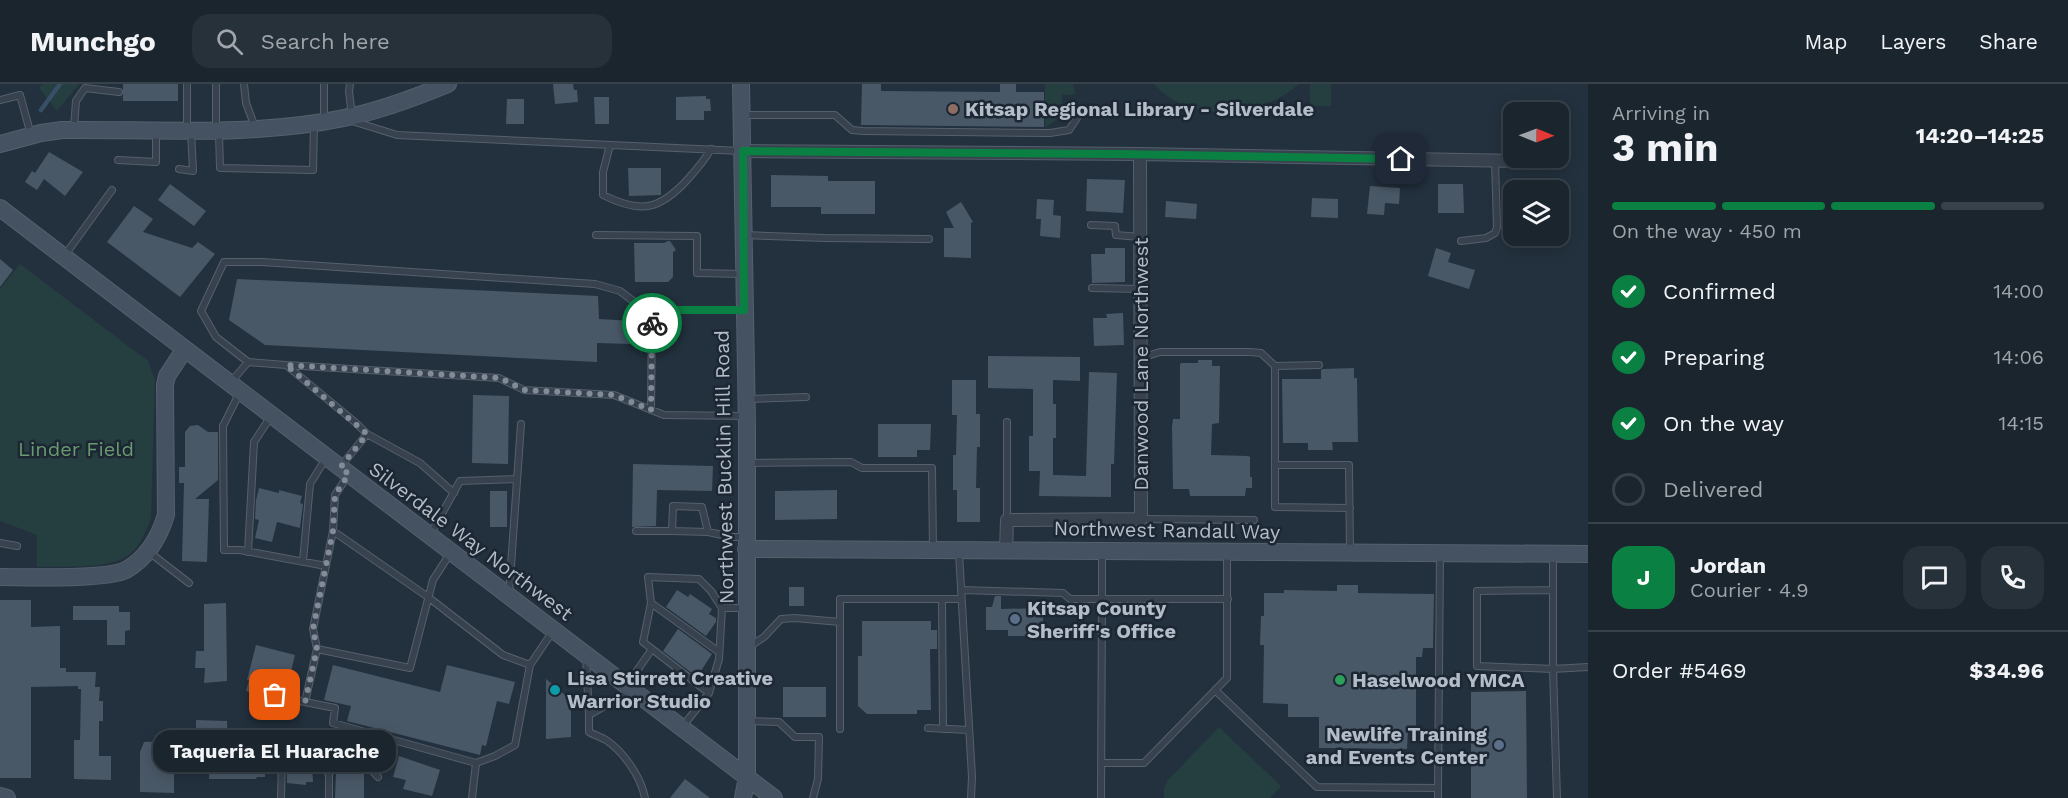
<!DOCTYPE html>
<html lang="en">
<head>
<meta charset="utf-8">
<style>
	:root { --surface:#1a252e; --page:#27313a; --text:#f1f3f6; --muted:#9fa5aa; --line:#38424a; --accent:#0b8043 }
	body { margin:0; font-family:"Work Sans",sans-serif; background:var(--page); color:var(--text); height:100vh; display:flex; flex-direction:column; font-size:22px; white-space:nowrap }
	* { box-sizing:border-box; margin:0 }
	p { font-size:20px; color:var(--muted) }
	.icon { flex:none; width:33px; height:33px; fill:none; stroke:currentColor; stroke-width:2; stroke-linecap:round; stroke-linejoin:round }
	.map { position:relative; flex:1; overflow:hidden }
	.sheet { display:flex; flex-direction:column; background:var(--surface); width:480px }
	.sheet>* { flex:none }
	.needle { width:39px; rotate:91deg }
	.controls { position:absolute; left:1503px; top:18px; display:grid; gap:12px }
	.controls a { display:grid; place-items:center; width:66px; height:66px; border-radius:12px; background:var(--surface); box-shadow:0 3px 15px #0003,0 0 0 2px var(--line); font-size:30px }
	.pin { position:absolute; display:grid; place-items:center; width:51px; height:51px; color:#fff; margin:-26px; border-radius:12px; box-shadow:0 3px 9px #0006 }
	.courier { position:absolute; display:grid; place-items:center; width:60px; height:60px; margin:-30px; border:4px solid #0b8043; border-radius:50%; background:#fff; color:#222; box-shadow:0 2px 8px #0007 }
	.bubble { position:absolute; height:42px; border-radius:18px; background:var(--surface); box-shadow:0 3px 15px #0003,0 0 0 2px var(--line); font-size:20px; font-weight:700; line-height:42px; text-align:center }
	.overview em { font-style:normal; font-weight:700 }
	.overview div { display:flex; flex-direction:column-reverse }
	.overview { display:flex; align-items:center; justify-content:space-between; height:102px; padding:0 24px }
	h1 { font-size:39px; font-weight:700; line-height:45px }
	.bar { display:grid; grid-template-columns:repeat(4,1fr); gap:9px 6px; align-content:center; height:72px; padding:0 24px }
	.bar i { height:8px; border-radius:4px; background:var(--line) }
	.bar .current { background:var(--accent) }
	.bar p { grid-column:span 4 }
	.line { display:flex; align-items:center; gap:15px; padding:0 24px; border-top:2px solid var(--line) }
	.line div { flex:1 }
	.round { display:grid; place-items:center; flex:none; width:63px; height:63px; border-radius:18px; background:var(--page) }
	ol { padding:0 24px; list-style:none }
	li { display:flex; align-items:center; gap:18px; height:66px }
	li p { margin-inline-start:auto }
	li .icon { padding:6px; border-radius:50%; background:var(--accent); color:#fff; stroke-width:4 }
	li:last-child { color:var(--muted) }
	li i { width:33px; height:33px; border:3px solid var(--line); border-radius:50% }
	header { display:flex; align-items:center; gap:36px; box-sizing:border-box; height:84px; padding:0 30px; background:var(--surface); border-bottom:2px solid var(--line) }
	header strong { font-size:28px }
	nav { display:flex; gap:33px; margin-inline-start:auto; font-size:21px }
	.search { width:420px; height:54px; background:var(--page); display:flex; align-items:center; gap:15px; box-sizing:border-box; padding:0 21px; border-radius:18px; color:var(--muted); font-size:22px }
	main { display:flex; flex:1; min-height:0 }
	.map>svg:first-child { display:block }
</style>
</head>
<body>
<header>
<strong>Munchgo</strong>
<div class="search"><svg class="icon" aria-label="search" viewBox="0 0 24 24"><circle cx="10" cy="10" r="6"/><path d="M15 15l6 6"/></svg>Search here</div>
<nav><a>Map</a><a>Layers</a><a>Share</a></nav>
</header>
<main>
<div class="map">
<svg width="1588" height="714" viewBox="0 0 1588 714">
	<rect width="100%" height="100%" fill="#23313e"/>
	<path fill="#253e3f" d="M42 0H79L57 27 39 4Z
		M1045 0H1073L1076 10 1062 11C1062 26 1061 37 1045 43Z
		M1154 0H1299C1261 34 1190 41 1154 0Z
		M1310 0H1331V22H1310Z
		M20 180 148 277 155 296 151 434C146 447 141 461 130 470 111 486 62 482 37 483V451L0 437V205Z
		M1219 643 1281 702 1270 714H1164V704L1167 697Z"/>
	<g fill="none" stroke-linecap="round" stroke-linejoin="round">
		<path stroke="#384f68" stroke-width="4.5" d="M41 26 60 0"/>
	</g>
	<path fill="#495867" d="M123 0H178V17H123Z
		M553 0H573L574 6H577L578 18 555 20Z
		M862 0H881V7L1000 8V0H1016V8H1044V43L861 41Z
		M706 12V15H710L711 27H704V36H676V13Z
		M594 13H609V40H595Z
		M507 15H524V40H506Z
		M49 68 83 88 65 112 44 95 37 106 25 98 32 87 35 89Z
		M628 84H661V111L629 112Z
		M771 91 828 92V97H875V130H821V123H771Z
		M1087 95 1125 96 1123 129 1086 127Z
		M170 100 206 127 194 142 158 116Z
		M1438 100H1463L1464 129H1438Z
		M1370 102 1400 104 1399 120 1385 119 1384 131 1367 130Z
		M1312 114 1338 115V134L1311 133Z
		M1037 115 1054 116 1053 131 1061 132 1060 154 1040 152 1041 135H1036Z
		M1166 117 1197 120 1196 135 1165 133Z
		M961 118 973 138 971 139V174L944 173V144H954L946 128Z
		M134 122 153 135 143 148 192 164 198 158 215 170 180 213 107 158Z
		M668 157H670L676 166 673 168V193L668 198H635L634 159H664Z
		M1105 164H1125V198L1092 199 1091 170H1105Z
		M1436 164 1451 169 1448 178 1475 186 1469 205 1428 192Z
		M0 175 13 186 0 203Z
		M237 195 598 212 599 235 632 237V260L597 259V278L265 261 229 236Z
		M1123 229 1124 261 1094 262 1093 234H1107L1106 230Z
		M988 272 1080 273V297L1053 296V320H1056V354H1053V391L1086 392 1089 288 1117 289 1114 380H1111V413L1039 412 1040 387H1029V352H1033V305L988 304Z
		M1198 276H1212V282H1220L1219 339 1212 340 1211 371 1248 372 1250 373V393H1252V404H1246L1245 412H1190L1189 405H1173L1172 343 1173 335H1180V281L1181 279H1198Z
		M1354 284V294H1357L1358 358H1332L1333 366H1308V359H1283L1282 295H1321V286L1323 285Z
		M952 296H976V330H980V363H977L976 404H980V438H957V406H953V371H956L957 331H952Z
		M473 311 509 312 508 380 472 379Z
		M878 340H931L930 366H917V373H878Z
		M198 341 208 348H218V396L195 415H209L207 478 182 477 184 399H179V383H185V348L190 342Z
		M633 380 713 382 712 407 657 406 656 442 632 443Z
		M259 404 279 409V406L302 412 300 419 303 420 300 444 277 438 272 458 255 454 259 436 255 435 256 416Z
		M837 406V435L775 436V407Z
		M490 407H507V443H490Z
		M1337 501H1358V509L1434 510 1433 564H1423L1422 573H1416V646H1408L1407 665 1319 664V633H1288V620L1263 619 1264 561H1260L1261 532H1264V509H1284V506L1337 507Z
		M789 503H804V522H789Z
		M677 506 688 513 690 510 712 525 709 530 716 534V538L706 552 666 523Z
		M995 512H1001V525L1043 524V552H1008V546H986V523H992Z
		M0 516H31V543L60 542V584H66V588H96L95 603H100L99 617H103V637H99V672H111V696L74 695V656H80L81 605H78V602L31 603V694H0Z
		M226 519 227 597 204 599 205 584H195L196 567H204V520Z
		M73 522H119V528H130V546L125 547V561H107V536H73Z
		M862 537H931V546H937V565H930L931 626H917V630H867L858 622V572H862Z
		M678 545 712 570 697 593 663 567Z
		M256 561 295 571 286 608 271 605 267 620 252 616 254 609 246 607 249 596H247Z
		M333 581 440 608 447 581 515 598 509 620 497 617 486 662 482 661 480 671 347 637 351 622 324 616Z
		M546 595 571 616V653L546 655Z
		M783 603H826V633H783Z
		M1526 607 1527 714H1471V608Z
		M196 636 227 637 228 662 232 663V670L265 668V693H257L256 695H209L210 666 202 659H196Z
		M168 657 174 668V709L140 708V668L144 658Z
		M324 659H340L341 674 324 675Z
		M399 672 440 686 432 712 403 705 406 696 393 693Z
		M312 681 313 698H306V701L287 699V682Z
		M336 688H364V714H335Z
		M685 695 710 714H670Z"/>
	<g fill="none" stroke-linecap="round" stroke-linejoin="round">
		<defs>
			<path id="lane" d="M216 0V44
				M244 0 246 19 255 43
				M324 0V35
				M350 0 349 7 352 32
				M0 16 20 11 31 51
				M742 31H835L852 46 863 47 1050 49 1069 46 1077 34 1076 25
				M352 37 397 51 741 67
				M74 44 76 17 85 4 119 8
				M187 45V0
				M219 49 220 84 313 86 314 41
				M610 61 603 88V111C641 130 660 126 688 95 697 85 704 77 711 65
				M118 76 156 78V49
				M179 85 193 87 191 47
				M1091 141 1115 142 1116 151 1140 153
				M596 151 697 152V189L742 190
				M744 151 825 154 929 155
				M1461 157 1486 154 1495 149 1497 143 1495 77
				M65 171 112 106
				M1092 204 1140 205
				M1141 274 1160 268H1250L1261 269 1275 282
				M286 281 499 294 524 306 614 311 664 331 746 332
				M1319 281 1275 282V423L1350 424
				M231 298 248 278
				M240 308 223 342 224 466H240L326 482
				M749 315 806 313
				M651 326 652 226H744
				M1007 338V436
				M367 350 356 339 286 281 248 278 216 253 201 227 224 178H262L595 200 620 207 637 220 652 226
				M749 379 851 378 862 384H932L933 465
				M1276 381H1349L1350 469
				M341 382 367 350 420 379 454 409
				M1141 435 1254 436
				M333 447 428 513 503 571 530 581
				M636 447H672L673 422 702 423 708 448 732 453H746
				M672 447 708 448
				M430 451 460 397 516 395
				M0 459 17 462
				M149 468 189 499
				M248 468 254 358 271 332
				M959 469 972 693 971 714
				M1553 472V585L1557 714
				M303 477 310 400 326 374
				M961 506 1063 509 1070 515H1102V470
				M1553 506 1477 507V582L1553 585 1588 583
				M509 510 521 340
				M942 515 943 645
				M651 519 719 568
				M722 524H746
				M749 563 764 553 781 535 795 534 840 538
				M317 565 410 584 433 496 451 468
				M586 574 589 631 629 608
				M627 601 652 565
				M1215 606 1317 703 1438 704V714
				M275 611 305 618 317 565 313 545 333 447 335 411 349 390
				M305 618 335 624 333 639 476 679
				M589 631V648C594 651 601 653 606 656 624 668 641 693 645 714
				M747 637 779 638 795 653H819L818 695 813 714
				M683 642 709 609 719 575 722 524 711 507 699 495 648 493 651 519 643 558 709 609
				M928 644 969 646
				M840 645V515H961
				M1101 679H1144L1227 594V468
				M329 690 335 680H366L378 693
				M1438 704 1440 471
				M281 714 282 675 315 673 329 690V714
				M472 714 476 679 495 672 515 661 530 581 553 547
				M1101 714 1102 515H1228"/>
			<path id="street" d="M743 67 1140 70 1519 77
				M1006 466 1007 436 1141 435 1140 70"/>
			<path id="secondary" d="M741 0 747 343V693L743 714
				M0 60 41 49 62 46C155 45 253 53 344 34 380 27 414 14 448 0
				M0 124 774 714
				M746 465 1588 470
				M0 493C26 493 106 496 126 486 147 474 159 454 166 431L165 301 167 292 184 266
				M0 712 7 714"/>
		</defs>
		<use href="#lane" stroke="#55606c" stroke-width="8"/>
		<use href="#street" stroke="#55606c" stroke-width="14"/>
		<use href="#secondary" stroke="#55606c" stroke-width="18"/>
		<use href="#lane" stroke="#37424e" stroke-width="6"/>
		<use href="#street" stroke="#37424e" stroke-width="12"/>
		<use href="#secondary" stroke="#455261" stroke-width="16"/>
	</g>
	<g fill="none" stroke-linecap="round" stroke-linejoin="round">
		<path stroke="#818c98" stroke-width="6" stroke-dasharray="0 10.8" d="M275 611 305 618 317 565 313 545 333 447 335 411 349 390 340 384 367 350 286 281 500 294 524 306 614 311 651 326 652 239"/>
		<path stroke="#0b8043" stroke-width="8" d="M652 239V226H744L743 67 1118 70 1401 75"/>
	</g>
	<circle fill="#8d6e63" stroke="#1c2733" stroke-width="2" cx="953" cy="25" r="6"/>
	<g fill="#5c6f8a" stroke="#1c2733" stroke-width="2">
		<circle cx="1015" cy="535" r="6"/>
		<circle cx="1499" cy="661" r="6"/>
	</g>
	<circle fill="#2e9e5b" stroke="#1c2733" stroke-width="2" cx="1340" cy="596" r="6"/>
	<circle fill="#0f9aa8" stroke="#1c2733" stroke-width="2" cx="555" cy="606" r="6"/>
	<g text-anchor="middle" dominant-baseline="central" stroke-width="5" stroke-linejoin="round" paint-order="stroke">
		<g font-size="20" font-weight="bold" fill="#b3bdc9" stroke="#1c2733" text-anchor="start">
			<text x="965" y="25">Kitsap Regional Library - Silverdale</text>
			<text x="1027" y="524">Kitsap County<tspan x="1027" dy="23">Sheriff's Office</tspan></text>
			<text x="567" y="594">Lisa Stirrett Creative<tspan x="567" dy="23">Warrior Studio</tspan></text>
			<text x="1352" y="596">Haselwood YMCA</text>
			<text x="1487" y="650" text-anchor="end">Newlife Training<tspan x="1487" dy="23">and Events Center</tspan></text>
		</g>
		<g font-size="20" fill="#b3bdc9" stroke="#1c2733">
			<text transform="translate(1141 280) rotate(-90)">Danwood Lane Northwest</text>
			<text transform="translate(724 383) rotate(-91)">Northwest Bucklin Hill Road</text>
			<text transform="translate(1167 446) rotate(1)">Northwest Randall Way</text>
			<text transform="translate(471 457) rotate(37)">Silverdale Way Northwest</text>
		</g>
		<g font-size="20" fill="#699b71" stroke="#1c2733">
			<text x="76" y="365">Linder Field</text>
		</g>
	</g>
</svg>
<div class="controls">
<a><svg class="needle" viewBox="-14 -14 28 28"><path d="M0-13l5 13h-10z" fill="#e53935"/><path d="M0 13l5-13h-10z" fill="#9fa5aa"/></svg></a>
<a><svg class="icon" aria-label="layers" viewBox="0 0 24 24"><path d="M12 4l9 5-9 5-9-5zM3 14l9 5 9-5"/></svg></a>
</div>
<div class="pin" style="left:275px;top:611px;background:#ea580c"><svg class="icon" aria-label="bag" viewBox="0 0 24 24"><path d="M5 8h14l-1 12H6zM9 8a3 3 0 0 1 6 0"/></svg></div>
<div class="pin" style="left:1401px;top:75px;background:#1f2937"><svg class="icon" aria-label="home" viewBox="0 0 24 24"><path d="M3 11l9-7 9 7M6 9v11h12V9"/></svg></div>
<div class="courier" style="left:652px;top:239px"><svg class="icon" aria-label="bike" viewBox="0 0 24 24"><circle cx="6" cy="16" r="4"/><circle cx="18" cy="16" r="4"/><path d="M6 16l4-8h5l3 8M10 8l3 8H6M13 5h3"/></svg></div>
<div class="bubble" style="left:153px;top:646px;width:243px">Taqueria El Huarache</div>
</div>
<section class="sheet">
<div class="overview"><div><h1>3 min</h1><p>Arriving in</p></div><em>14:20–14:25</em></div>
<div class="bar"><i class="current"></i><i class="current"></i><i class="current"></i><i></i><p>On the way · 450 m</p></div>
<ol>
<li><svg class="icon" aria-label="check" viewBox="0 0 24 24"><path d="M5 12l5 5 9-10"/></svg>Confirmed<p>14:00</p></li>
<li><svg class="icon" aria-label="check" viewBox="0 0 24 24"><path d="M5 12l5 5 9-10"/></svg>Preparing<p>14:06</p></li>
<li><svg class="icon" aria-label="check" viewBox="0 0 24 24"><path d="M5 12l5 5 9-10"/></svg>On the way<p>14:15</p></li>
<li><i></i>Delivered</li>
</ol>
<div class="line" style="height:108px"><b class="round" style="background:var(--accent);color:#fff">J</b><div><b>Jordan</b><p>Courier · 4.9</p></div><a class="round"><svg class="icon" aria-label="chat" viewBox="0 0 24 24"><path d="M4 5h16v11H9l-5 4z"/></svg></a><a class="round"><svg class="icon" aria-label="phone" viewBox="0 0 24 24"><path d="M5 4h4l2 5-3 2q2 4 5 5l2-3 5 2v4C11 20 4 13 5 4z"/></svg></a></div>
<div class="line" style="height:78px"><div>Order #5469</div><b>$34.96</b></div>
</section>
</main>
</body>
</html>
